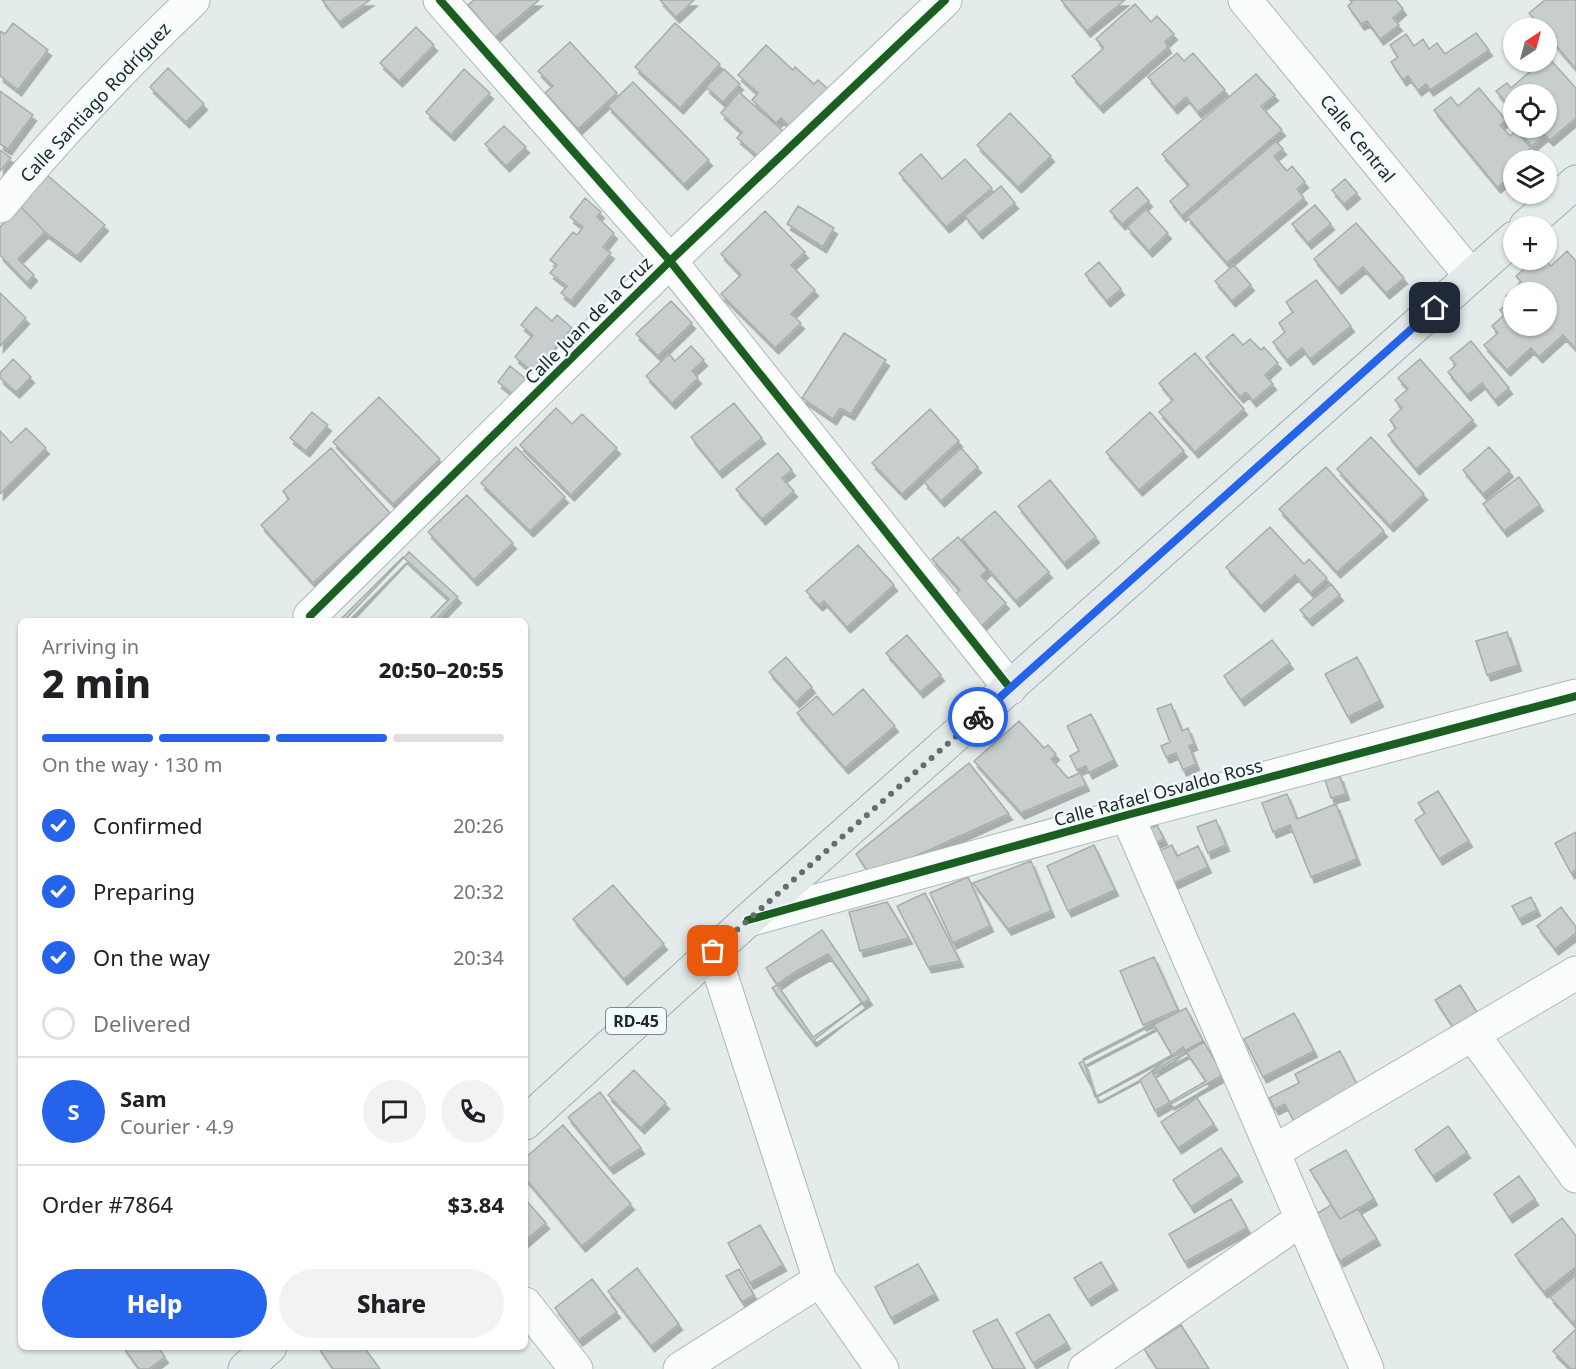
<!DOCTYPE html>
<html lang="en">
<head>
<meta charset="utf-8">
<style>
	:root { --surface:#fff; --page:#f2f2f2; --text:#202124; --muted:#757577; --line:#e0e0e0; --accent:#2563eb }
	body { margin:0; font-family:"Noto Sans",sans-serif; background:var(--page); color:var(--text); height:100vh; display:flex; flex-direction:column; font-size:22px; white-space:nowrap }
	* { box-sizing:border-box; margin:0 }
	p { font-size:20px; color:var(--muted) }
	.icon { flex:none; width:33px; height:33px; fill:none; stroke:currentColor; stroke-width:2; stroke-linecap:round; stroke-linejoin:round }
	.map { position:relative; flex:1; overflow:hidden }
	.sheet { position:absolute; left:18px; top:618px; width:510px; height:732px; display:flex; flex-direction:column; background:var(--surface); border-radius:9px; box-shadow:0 2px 4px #0004 }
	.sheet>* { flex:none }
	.needle { width:39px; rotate:36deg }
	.tools { position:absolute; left:1503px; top:18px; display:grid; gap:12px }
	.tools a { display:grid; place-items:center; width:54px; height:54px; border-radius:50%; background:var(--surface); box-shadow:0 2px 4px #0004; font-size:30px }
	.pin { position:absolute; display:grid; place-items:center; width:51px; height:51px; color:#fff; margin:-26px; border-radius:12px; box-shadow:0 3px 9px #0006 }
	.courier { position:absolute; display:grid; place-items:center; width:60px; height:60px; margin:-30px; border:4px solid #2563eb; border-radius:50%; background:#fff; color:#222; box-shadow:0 2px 8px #0007 }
	.headline em { font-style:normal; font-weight:800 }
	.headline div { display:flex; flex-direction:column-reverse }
	.headline { display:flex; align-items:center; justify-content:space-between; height:102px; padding:0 24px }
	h1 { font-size:39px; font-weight:800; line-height:45px }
	.bar { display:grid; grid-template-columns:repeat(4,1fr); gap:9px 6px; align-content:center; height:72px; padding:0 24px }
	.bar i { height:8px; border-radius:4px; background:var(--line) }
	.bar .active { background:var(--accent) }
	.bar p { grid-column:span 4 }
	.line { display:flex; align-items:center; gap:15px; padding:0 24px; border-top:2px solid var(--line) }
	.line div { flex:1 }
	.round { display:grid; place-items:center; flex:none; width:63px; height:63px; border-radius:32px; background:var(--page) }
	ol { padding:0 24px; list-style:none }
	li { display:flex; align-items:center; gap:18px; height:66px }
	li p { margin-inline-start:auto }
	li .icon { padding:6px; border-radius:50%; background:var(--accent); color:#fff; stroke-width:4 }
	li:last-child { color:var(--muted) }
	li i { width:33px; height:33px; border:3px solid var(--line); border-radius:50% }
	.button { display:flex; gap:12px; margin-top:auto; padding:12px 24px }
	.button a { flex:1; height:69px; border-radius:36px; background:var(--accent); color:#fff; font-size:24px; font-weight:800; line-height:69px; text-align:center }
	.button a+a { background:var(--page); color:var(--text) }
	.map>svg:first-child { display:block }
</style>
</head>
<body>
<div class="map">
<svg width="1576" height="1369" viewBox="0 0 1576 1369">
	<defs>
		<filter id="shadow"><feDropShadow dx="3.5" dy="6" stdDeviation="0" flood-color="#0004"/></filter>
	</defs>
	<rect width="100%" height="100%" fill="#e4eceb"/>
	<path fill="#c7cecd" stroke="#a7adac" stroke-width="1.5" fill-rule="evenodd" filter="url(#shadow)" d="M322 0H370L339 22Z
		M474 0H539L495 37 468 5Z
		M660 0H694L676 17Z
		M1061 0H1125L1087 31Z
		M1350 0H1396L1403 9 1393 18 1399 25 1380 39 1367 21 1361 24 1348 6 1352 2Z
		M1545 0H1576V69L1546 34V28H1542L1529 13Z
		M1135 4 1151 22 1157 16 1174 34 1165 42 1168 47 1100 107 1072 76 1104 48 1096 39Z
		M13 23 48 50 18 90 0 76V31L5 34Z
		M675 23 720 64 680 108 635 67Z
		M416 27 434 45 399 81 380 63Z
		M1476 33 1489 50 1430 90 1426 84 1418 90 1408 76 1403 80 1391 62 1398 57 1390 45 1406 34 1414 46 1423 39 1429 49 1437 43 1445 54Z
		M570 42 617 93 578 129 545 93 553 86 538 71Z
		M766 45 793 70 795 67 814 84 818 80 828 89 791 128 781 118 776 123 752 100 758 93 738 75Z
		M1177 53 1184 61 1193 53 1225 90 1198 112 1186 97 1174 108 1148 77Z
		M1547 56 1576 88V118L1550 140 1545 135 1532 146 1516 128H1546V94H1514V111L1496 91 1507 83 1511 88 1541 62H1546Z
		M168 68 204 104 186 122 150 87Z
		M464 69 490 93 451 135 426 112Z
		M724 69 740 84 723 102 706 87Z
		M1256 74 1275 95 1261 106 1282 130 1182 216 1170 201 1189 185 1162 154Z
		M633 82 709 160 684 184 608 106Z
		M1479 88 1506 120 1500 125 1510 136 1516 131 1531 148 1517 159 1518 160H1514V174L1497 187 1434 110 1451 97 1458 106Z
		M0 91 33 115 8 149 0 144Z
		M739 92 783 131 759 157 737 138 742 132 721 113Z
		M1010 113 1051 156 1018 187 977 145Z
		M504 126 526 147 506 166 485 144Z
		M1276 141 1283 149 1274 156 1287 171 1292 166 1305 182 1297 189 1304 198 1227 263 1187 217Z
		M0 150 11 158 0 171Z
		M921 154 942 179 965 159 992 188 946 227 899 173Z
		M47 175 105 225 77 256 45 232 20 206Z
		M1345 179 1357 193 1344 204 1332 190Z
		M1001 186 1015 203 979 233 965 216Z
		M1137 187 1149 201 1122 224 1110 211Z
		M585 198 601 212 597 217 614 233 603 247 611 253 571 301 561 293 567 286 550 273 557 265 550 260 573 232 577 235 583 227 570 217Z
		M1315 205 1331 224 1308 243 1292 224Z
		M20 206 45 232 18 259 34 275 27 283 0 255V227Z
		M798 206 834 228 823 247 787 224Z
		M1146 209 1168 233 1149 251 1127 227Z
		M765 211 805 252 791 265 815 290 791 314 801 323 775 348 721 294 741 275 721 254Z
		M1356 223 1404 278 1386 293 1363 267 1338 288 1314 259Z
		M1567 251 1576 261V349L1563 335 1539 357 1531 348 1507 370 1484 345 1498 333 1492 326 1504 315 1500 310 1510 301 1506 296 1521 282 1516 276 1534 260H1545L1551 266ZM1514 292H1546V326H1514Z
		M1099 262 1121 289 1107 301 1085 274Z
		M1234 265 1251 285 1232 301 1215 281Z
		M1316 280 1351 326 1310 359 1302 348 1287 360 1273 342 1285 332 1279 323 1293 312 1286 302Z
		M0 293 26 318 0 346Z
		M671 301 692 323 658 356 636 334Z
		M536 307 552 321 557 315 572 328 534 373 515 357 533 335 521 325Z
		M844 333 886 360 851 414 840 408 833 419 802 398Z
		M1233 334 1243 345 1250 339 1261 350 1264 347 1278 363 1265 375 1273 384 1253 401 1246 392 1240 397 1206 357Z
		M1471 341 1509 388 1495 400 1482 383 1467 395 1448 372 1456 365 1450 358Z
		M691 346 704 360 692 371 698 378 672 403 646 376 669 354 675 361Z
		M1195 353 1244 409 1195 452 1159 412 1173 400 1159 383Z
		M13 359 31 377 16 392 0 378V373Z
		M1420 359 1473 420 1416 469 1388 435 1396 428 1390 420 1402 408 1395 400 1408 389 1398 378Z
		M510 366 526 379 514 395 498 382Z
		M379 397 440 459 393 504 333 442Z
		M734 403 762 438 719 472 691 437Z
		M556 408 572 424 582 414 617 448 571 495 520 445Z
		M930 409 959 441 902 494 872 463Z
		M312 412 328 425 306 451 290 438Z
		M1150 412 1184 451 1139 490 1106 452Z
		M26 428 46 448 0 494V431L11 443Z
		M1371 437 1424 494 1390 526 1337 469Z
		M516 447 565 497 530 531 481 483Z
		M1489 447 1510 471 1483 494 1463 470Z
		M331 448 390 513 313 583 261 525 289 499 283 491Z
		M961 448 978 467 941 501 924 482Z
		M778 453 792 470 782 478 794 491 762 519 736 489Z
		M1326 467 1384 531 1337 572 1279 509Z
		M1519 477 1540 505 1504 531 1483 504Z
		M1050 480 1096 537 1064 563 1018 506Z
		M467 495 513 543 474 580 428 532Z
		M995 511 1049 572 1016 601 962 539Z
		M1270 527 1304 564 1309 559 1327 578 1311 593 1295 575 1261 606 1226 567Z
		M958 537 987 570 981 576 1006 603 979 628 951 597 960 590 932 559Z
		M858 545 894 585 847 627 824 601 819 605 806 591Z
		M409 552 458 597 435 621H344Z
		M403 557 449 599 428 621H339Z
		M1331 584 1340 595 1309 620 1300 610Z
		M1507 632 1518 665 1487 675 1476 641Z
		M907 635 941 675 920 692 886 653Z
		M1272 640 1290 663 1241 700 1224 676Z
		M786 657 812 687 796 702 769 672Z
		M1357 657 1380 701 1348 717 1325 674Z
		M863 689 895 726 845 768 797 713 817 696 833 715Z
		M1171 704 1182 731 1188 728 1194 744 1189 746 1196 764 1183 770 1176 753 1166 757 1161 746 1170 742 1157 709Z
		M1091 714 1114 760 1089 773 1086 766 1077 770 1070 756 1079 751 1067 726Z
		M1019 721 1044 748 1048 745 1056 754 1051 759 1068 778 1080 773 1086 785 1021 813 974 761Z
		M969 763 1009 814 871 876 856 854Z
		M1340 776 1346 794 1331 798 1325 780Z
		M1438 791 1469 841 1439 859 1415 820 1425 813 1418 803Z
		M1287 794 1297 819 1336 804 1357 859 1311 877 1290 825 1273 832 1262 803Z
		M1216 820 1226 845 1208 853 1197 827Z
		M1157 825 1164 839 1149 846 1142 832Z
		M1576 832V870L1571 873 1555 843Z
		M1094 845 1115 890 1068 911 1047 866Z
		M1172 845 1177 856 1198 846 1208 867 1170 885 1155 853Z
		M1031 861 1051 911 1008 929 973 883Z
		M968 877 990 926 953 943 930 893Z
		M613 885 664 944 624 979 573 919Z
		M925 893 960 961 928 967 897 906Z
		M1531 897 1537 910 1519 919 1512 906Z
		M887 902 909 938 860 951 849 912Z
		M1561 907 1576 927V933L1555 949 1537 926Z
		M822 930 869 999 813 1037 766 968Z
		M828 954 862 1002 813 1041 772 988 795 972Z
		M1154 957 1178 1010 1143 1025 1120 971Z
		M1460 985 1478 1014 1454 1029 1435 1000Z
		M1186 1008 1203 1041 1097 1097 1079 1063Z
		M1294 1013 1314 1051 1263 1077 1244 1039Z
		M1153 1023 1172 1055 1095 1097 1083 1059Z
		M1204 1042 1223 1075 1171 1104 1152 1072Z
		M1183 1047 1206 1081 1155 1111 1140 1080Z
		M1340 1051 1359 1089 1294 1122 1285 1104 1275 1109 1269 1098 1299 1083 1295 1074Z
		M634 1070 666 1103 641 1128 608 1095Z
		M600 1092 641 1148 610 1168 568 1117Z
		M1197 1098 1214 1124 1178 1148 1161 1122Z
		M563 1125 631 1204 582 1246 525 1178V1158Z
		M1448 1126 1467 1152 1433 1176 1415 1150Z
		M1221 1148 1239 1176 1191 1207 1173 1180Z
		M1346 1150 1374 1199 1340 1219 1310 1170Z
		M1519 1176 1535 1199 1509 1217 1494 1194Z
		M525 1199 546 1223 525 1241Z
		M1231 1199 1247 1228 1185 1262 1169 1234Z
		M1331 1205 1340 1219 1358 1209 1377 1239 1340 1261 1313 1216Z
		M1562 1218 1576 1236V1267L1544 1292 1515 1255Z
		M760 1225 783 1265 750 1283 728 1243Z
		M1101 1262 1114 1284 1088 1300 1074 1278Z
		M918 1264 935 1294 891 1318 875 1287Z
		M637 1268 679 1324 651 1346 608 1291Z
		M739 1269 754 1295 742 1302 726 1276Z
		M1576 1275V1320L1573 1323 1550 1297Z
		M592 1279 617 1312 579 1340 555 1308Z
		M1049 1314 1067 1343 1033 1363 1016 1333Z
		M997 1319 1025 1369H993L973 1331Z
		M1181 1325 1209 1369H1157L1144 1349Z
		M1576 1329V1369H1571L1553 1351Z
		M123 1347H158L165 1357 149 1369H139Z
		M318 1347H364L380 1369H333Z"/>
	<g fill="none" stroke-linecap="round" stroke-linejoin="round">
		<defs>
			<path id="minor" d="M440 0 670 261 1010 688
				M1245 0 1471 276
				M0 206C60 133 125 65 193 0
				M310 616 670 261 945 0
				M1127 815 1367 1369
				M748 920 1127 815 1576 696
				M713 951 820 1280 882 1369
				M1473 1035 1576 1176
				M1273 1152 1576 973
				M525 1304 576 1369
				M680 1369 820 1280
				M1085 1369 1302 1219"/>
			<path id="major" d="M1526 226 1576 182
				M525 1123 748 920 1514 238
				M245 1369 270 1347"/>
		</defs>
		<use href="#minor" stroke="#afb6b5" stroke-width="35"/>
		<use href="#major" stroke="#9eb0ad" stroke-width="35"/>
		<use href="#minor" stroke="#fbfcfc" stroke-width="33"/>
		<use href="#major" stroke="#e2ebea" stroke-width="33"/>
		<defs>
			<path id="cycleway" d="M440 0 670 261 1010 688
				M310 616 670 261 945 0
				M748 920 1127 815 1576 696"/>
		</defs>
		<use href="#cycleway" stroke="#eefcfb" stroke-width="11"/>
		<use href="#cycleway" stroke="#1b5e20" stroke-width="8"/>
	</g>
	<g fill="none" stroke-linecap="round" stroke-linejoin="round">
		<path stroke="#676d6c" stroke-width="6" stroke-dasharray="0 10.8" d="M713 951 978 717"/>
		<path stroke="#2563eb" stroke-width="8" d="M978 717 1435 308"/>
	</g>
	<g text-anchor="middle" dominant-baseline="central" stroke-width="4.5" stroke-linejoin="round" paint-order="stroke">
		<rect fill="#eefcfb" stroke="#606867" stroke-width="1.5" x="606" y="1008" width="60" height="26" rx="4.5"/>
		<g font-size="16" font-weight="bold" fill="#232827">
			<text x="636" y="1021">RD-45</text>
		</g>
		<g font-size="18" fill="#232827" stroke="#eefcfb">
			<text transform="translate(95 102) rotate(-47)">Calle Santiago Rodríguez</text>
			<text transform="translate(1358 138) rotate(51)">Calle Central</text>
			<text transform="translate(588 320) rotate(-45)">Calle Juan de la Cruz</text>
			<text transform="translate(1158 792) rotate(-15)">Calle Rafael Osvaldo Ross</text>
		</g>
	</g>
</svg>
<div class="tools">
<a><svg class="needle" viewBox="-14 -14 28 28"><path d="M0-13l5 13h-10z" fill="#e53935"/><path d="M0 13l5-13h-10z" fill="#757577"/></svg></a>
<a><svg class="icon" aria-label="locate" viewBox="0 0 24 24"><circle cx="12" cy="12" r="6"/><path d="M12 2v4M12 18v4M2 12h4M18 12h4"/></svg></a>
<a><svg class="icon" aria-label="layers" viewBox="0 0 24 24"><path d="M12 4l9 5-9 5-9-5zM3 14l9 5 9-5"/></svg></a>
<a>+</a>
<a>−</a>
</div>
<div class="pin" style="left:713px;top:951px;background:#ea580c"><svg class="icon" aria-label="bag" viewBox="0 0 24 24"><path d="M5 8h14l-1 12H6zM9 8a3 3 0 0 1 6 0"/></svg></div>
<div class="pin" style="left:1435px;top:308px;background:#1f2937"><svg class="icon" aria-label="home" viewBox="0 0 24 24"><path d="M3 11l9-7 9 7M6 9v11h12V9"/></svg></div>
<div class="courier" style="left:978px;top:717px"><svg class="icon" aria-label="bike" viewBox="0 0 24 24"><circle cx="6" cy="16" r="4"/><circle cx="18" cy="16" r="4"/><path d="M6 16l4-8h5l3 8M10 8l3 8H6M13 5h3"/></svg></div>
<section class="sheet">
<div class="headline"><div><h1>2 min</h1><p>Arriving in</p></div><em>20:50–20:55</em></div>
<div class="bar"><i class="active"></i><i class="active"></i><i class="active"></i><i></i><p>On the way · 130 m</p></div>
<ol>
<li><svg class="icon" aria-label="check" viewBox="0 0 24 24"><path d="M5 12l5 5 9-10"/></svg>Confirmed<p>20:26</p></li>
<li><svg class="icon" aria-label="check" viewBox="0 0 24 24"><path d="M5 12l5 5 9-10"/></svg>Preparing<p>20:32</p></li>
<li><svg class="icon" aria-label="check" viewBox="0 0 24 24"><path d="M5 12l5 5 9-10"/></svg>On the way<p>20:34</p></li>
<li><i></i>Delivered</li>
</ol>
<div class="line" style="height:108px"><b class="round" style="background:var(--accent);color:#fff">S</b><div><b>Sam</b><p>Courier · 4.9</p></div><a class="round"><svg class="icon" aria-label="chat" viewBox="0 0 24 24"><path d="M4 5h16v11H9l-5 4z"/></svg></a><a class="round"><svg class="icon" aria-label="phone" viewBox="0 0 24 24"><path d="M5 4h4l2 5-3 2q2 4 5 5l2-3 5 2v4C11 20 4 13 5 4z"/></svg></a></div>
<div class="line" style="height:78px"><div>Order #7864</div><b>$3.84</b></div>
<div class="button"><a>Help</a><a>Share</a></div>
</section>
</div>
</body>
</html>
